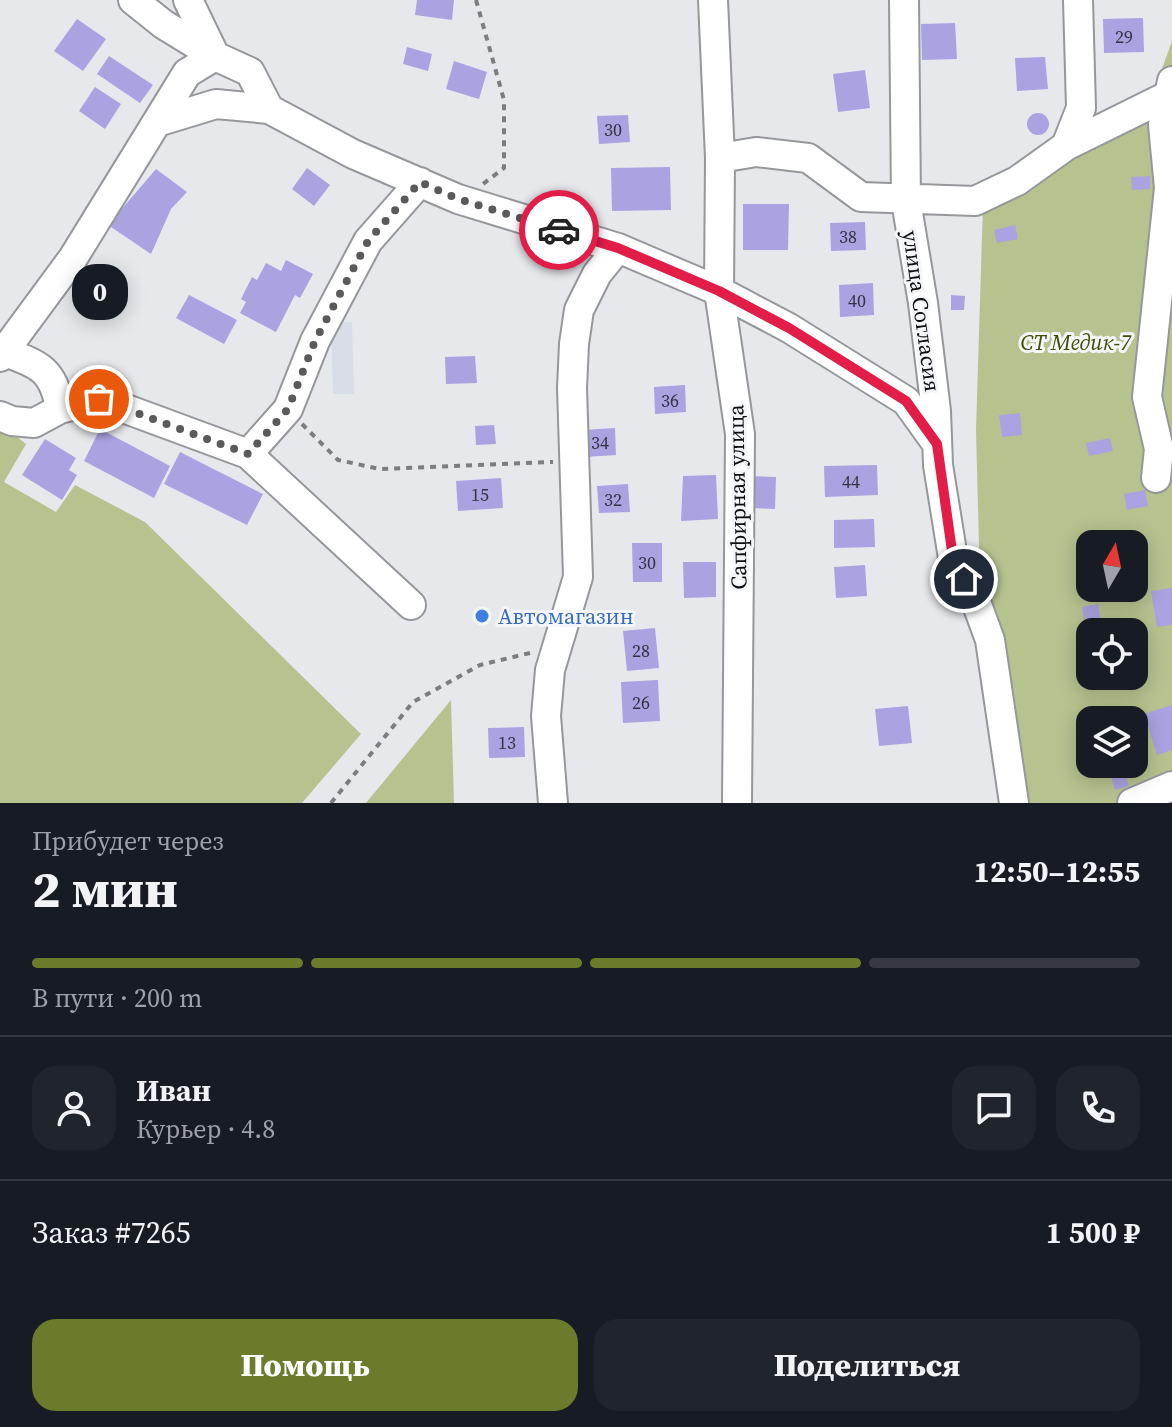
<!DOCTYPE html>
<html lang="ru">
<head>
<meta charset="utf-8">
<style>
	:root { --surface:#171b24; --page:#20242c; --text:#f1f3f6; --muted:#9ea1a6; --line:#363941; --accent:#6a7c2b }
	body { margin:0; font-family:"Source Serif 4",serif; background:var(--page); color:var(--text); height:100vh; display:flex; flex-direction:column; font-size:30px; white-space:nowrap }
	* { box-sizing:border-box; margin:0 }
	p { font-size:26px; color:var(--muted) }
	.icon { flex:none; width:44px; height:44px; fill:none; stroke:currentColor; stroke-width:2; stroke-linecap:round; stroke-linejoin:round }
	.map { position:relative; height:803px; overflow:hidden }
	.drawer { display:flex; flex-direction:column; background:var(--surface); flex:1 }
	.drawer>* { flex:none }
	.needle { width:52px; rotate:9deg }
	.tools { position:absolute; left:1076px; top:530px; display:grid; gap:16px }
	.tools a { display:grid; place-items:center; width:72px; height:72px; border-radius:16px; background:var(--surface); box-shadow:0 4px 20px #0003; font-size:40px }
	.pin { position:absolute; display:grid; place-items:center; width:68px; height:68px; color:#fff; margin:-34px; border:4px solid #fff; border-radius:50%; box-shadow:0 2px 8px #0007 }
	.courier { position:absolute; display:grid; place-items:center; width:80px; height:80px; margin:-40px; border:6px solid #e11d48; border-radius:50%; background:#fff; color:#222; box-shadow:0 2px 10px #0007 }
	.bubble { position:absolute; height:56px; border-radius:24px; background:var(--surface); box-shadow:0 4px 20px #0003; font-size:26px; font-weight:800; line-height:56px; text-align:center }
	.head em { font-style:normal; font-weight:800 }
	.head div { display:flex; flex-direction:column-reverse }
	.head { display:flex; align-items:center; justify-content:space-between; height:136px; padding:0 32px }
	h1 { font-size:52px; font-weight:800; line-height:60px }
	.bar { display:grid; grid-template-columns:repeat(4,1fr); gap:12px 8px; align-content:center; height:96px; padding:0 32px }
	.bar i { height:10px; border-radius:6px; background:var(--line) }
	.bar .active { background:var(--accent) }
	.bar p { grid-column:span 4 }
	.line { display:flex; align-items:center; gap:20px; padding:0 32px; border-top:2px solid var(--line) }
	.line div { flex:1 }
	.round { display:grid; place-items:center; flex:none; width:84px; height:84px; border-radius:24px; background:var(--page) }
	.cta { display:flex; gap:16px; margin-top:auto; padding:16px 32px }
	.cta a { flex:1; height:92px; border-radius:24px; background:var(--accent); color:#fff; font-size:32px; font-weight:800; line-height:92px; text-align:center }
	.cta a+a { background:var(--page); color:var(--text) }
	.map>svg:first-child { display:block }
</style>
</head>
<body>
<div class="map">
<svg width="1172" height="803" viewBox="0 0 1172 803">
	<rect width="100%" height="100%" fill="#e6e8ec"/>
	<path fill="#d8dde8" d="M352 322 354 394H333L331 323Z"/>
	<path fill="#b6c38f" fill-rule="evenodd" d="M1172 41V803H1003L980 586 976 430 983 205 1154 91ZM1090 544H1134V588H1090ZM1090 632H1134V676H1090ZM1090 720H1134V764H1090Z
		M0 424 26 444 4 482 56 512 75 485 145 522 361 734 302 803H0Z
		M451 700 454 803H366Z"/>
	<path fill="#a9a3e1" d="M417 0H454L452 20 415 15Z
		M1143 18 1144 52 1104 53 1103 19Z
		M77 19 106 39 83 71 54 51Z
		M955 23 957 59 922 60 921 24Z
		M407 47 432 54 428 71 403 64Z
		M109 56 153 85 140 103 97 74Z
		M1045 57 1048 89 1017 91 1015 58Z
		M454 61 487 72 479 99 446 89Z
		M865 70 870 108 838 112 833 74Z
		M95 87 121 104 105 129 79 111Z
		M1027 124a11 11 0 1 1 22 0a11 11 0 1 1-22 0Z
		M628 115 630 142 599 144 597 116Z
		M670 167 671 210 612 211 611 168Z
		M307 168 330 185 314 206 292 189Z
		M156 169 187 192 171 209 151 254 108 225Z
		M1150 176V189L1132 190 1131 177Z
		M743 204H789L788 250H743Z
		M865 222 866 250 831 251 830 223Z
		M1015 225 1018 239 997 243 994 230Z
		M286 260 313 274 300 298 295 295 276 332 240 313 246 302 241 299 252 277 257 280 266 263 281 271Z
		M873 283 874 315 840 317 839 285Z
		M189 295 237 320 224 344 176 318Z
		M951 295 965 296 964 310H951Z
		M475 356 477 383 446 384 445 357Z
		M685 385 686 412 655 414 654 387Z
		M1020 413 1022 435 1002 437 999 415Z
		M494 425 496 444 476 445 475 426Z
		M615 428 616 455 585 457 584 430Z
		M100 429 170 466 154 498 84 461Z
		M1110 438 1113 451 1089 456 1086 443Z
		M45 439 76 458 69 470 77 475 62 500 22 475Z
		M180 452 263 494 247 525 164 484Z
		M877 465 878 495 825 497 824 466Z
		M716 475 718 519 681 521 683 476Z
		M750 476 776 477 775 509 750 508Z
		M501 478 503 508 458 511 456 481Z
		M628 484 630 512 599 513 597 486Z
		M1145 490 1148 506 1127 510 1124 494Z
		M874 519 875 547 834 548V520Z
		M632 543H662V582H633Z
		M683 562H716V597L684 598Z
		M865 565 867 596 836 598 834 567Z
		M1172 588V625L1157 627 1151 591Z
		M1098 604 1101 624 1085 627 1082 607Z
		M655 628 659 668 627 671 623 631Z
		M658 680 660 721 623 723 621 682Z
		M1172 705V750L1157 755 1144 714Z
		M908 706 912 743 879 746 875 709Z
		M524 727 525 757 489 758 488 728Z
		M1107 764H1122L1129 786 1115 790Z"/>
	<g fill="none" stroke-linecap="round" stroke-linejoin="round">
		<defs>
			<path id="minor" d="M133 0 163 24 215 56 250 72 269 109 353 154 458 199 618 248 719 291 789 328 906 401 937 444
				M188 0 215 56
				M713 0 720 158 719 291 740 434 737 803
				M904 0 906 201 923 303 936 411 938 465 953 558 975 599 990 640 1014 803
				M157 122 216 104 269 109
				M1066 146 1081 108 1078 0
				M720 158 756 152 808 158 861 197 975 201 1017 181 1066 146 1167 96
				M5 352C40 365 54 370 60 409
				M0 357 73 258 187 73 215 56
				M0 416 12 421 34 423 60 409 99 399 248 454 411 605
				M248 454 288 409 315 341 368 241 420 182
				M1156 478 1159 449 1147 397 1169 188 1163 125 1172 81
				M553 803 546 716 550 670 578 577 572 388 574 344 579 310 597 274 618 248
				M1132 803 1172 786"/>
		</defs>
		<use href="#minor" stroke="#95979a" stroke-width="32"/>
		<path stroke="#7b7d7f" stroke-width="4" stroke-dasharray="6 6" stroke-linecap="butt" d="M476 0 504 100V168L483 184
			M302 424 338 460 380 469 553 462
			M331 803 413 702 480 665 530 653"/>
		<use href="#minor" stroke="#fff" stroke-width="28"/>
	</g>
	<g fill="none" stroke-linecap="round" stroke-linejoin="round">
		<path stroke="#595a5c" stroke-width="8" stroke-dasharray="0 14.4" d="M99 399 248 454 288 409 315 341 368 241 420 182 458 199 559 230"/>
		<path stroke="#e11d48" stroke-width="10" d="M559 230 618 248 719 291 789 328 906 401 937 444 953 558 964 579"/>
	</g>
	<circle fill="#3f7fe0" stroke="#f4f5f9" stroke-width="3" cx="482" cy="616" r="8"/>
	<g text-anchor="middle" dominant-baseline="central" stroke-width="6" stroke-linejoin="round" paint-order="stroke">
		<g font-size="18" fill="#343344">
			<text x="1124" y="36">29</text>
			<text x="613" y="129">30</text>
			<text x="848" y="236">38</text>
			<text x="857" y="300">40</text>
			<text x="670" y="400">36</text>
			<text x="600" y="442">34</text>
			<text x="851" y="481">44</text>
			<text x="480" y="494">15</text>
			<text x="613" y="499">32</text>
			<text x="647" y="562">30</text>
			<text x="641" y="650">28</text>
			<text x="641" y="702">26</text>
			<text x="507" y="742">13</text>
		</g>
		<g font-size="22" fill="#0d0e0f" stroke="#f4f5f9">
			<text transform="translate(922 311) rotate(82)">улица Согласия</text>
			<text transform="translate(737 497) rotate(-91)">Сапфирная улица</text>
		</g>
		<g font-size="22" font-style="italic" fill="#424e00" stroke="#f4f5f9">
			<text x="1076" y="342">СТ Медик-7</text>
		</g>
		<g font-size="22" fill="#366cbe" stroke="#f4f5f9" text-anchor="start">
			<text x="498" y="616">Автомагазин</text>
		</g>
	</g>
</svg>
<div class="tools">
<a><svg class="needle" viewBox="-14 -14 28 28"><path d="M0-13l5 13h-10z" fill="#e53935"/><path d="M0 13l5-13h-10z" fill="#9ea1a6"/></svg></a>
<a><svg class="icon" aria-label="locate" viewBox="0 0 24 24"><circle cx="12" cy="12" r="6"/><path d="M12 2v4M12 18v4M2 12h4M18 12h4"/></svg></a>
<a><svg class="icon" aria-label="layers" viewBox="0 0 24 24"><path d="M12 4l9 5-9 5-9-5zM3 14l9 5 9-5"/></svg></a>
</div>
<div class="pin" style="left:99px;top:399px;background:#ea580c"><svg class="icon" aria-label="bag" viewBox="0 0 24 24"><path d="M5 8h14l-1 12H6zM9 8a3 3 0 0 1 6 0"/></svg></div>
<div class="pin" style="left:964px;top:579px;background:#1f2937"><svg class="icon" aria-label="home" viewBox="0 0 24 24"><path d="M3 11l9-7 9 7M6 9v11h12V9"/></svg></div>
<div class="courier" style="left:559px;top:230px"><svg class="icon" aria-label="car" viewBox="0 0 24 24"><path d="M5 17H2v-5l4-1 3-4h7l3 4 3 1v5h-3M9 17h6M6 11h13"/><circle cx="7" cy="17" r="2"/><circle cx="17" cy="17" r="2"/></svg></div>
<div class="bubble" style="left:72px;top:264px;width:56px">0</div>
</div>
<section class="drawer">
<div class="head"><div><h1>2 мин</h1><p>Прибудет через</p></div><em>12:50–12:55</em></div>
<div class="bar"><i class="active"></i><i class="active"></i><i class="active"></i><i></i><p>В пути · 200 m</p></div>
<div class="line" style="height:144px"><a class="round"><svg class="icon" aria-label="person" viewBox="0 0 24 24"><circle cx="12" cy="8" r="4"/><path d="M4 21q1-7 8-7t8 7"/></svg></a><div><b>Иван</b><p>Курьер · 4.8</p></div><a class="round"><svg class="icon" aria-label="chat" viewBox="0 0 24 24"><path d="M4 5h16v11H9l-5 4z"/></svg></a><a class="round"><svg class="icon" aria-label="phone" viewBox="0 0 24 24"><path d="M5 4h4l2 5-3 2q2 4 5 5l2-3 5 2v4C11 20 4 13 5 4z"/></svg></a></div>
<div class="line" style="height:104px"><div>Заказ #7265</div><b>1 500 ₽</b></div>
<div class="cta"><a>Помощь</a><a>Поделиться</a></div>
</section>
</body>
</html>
